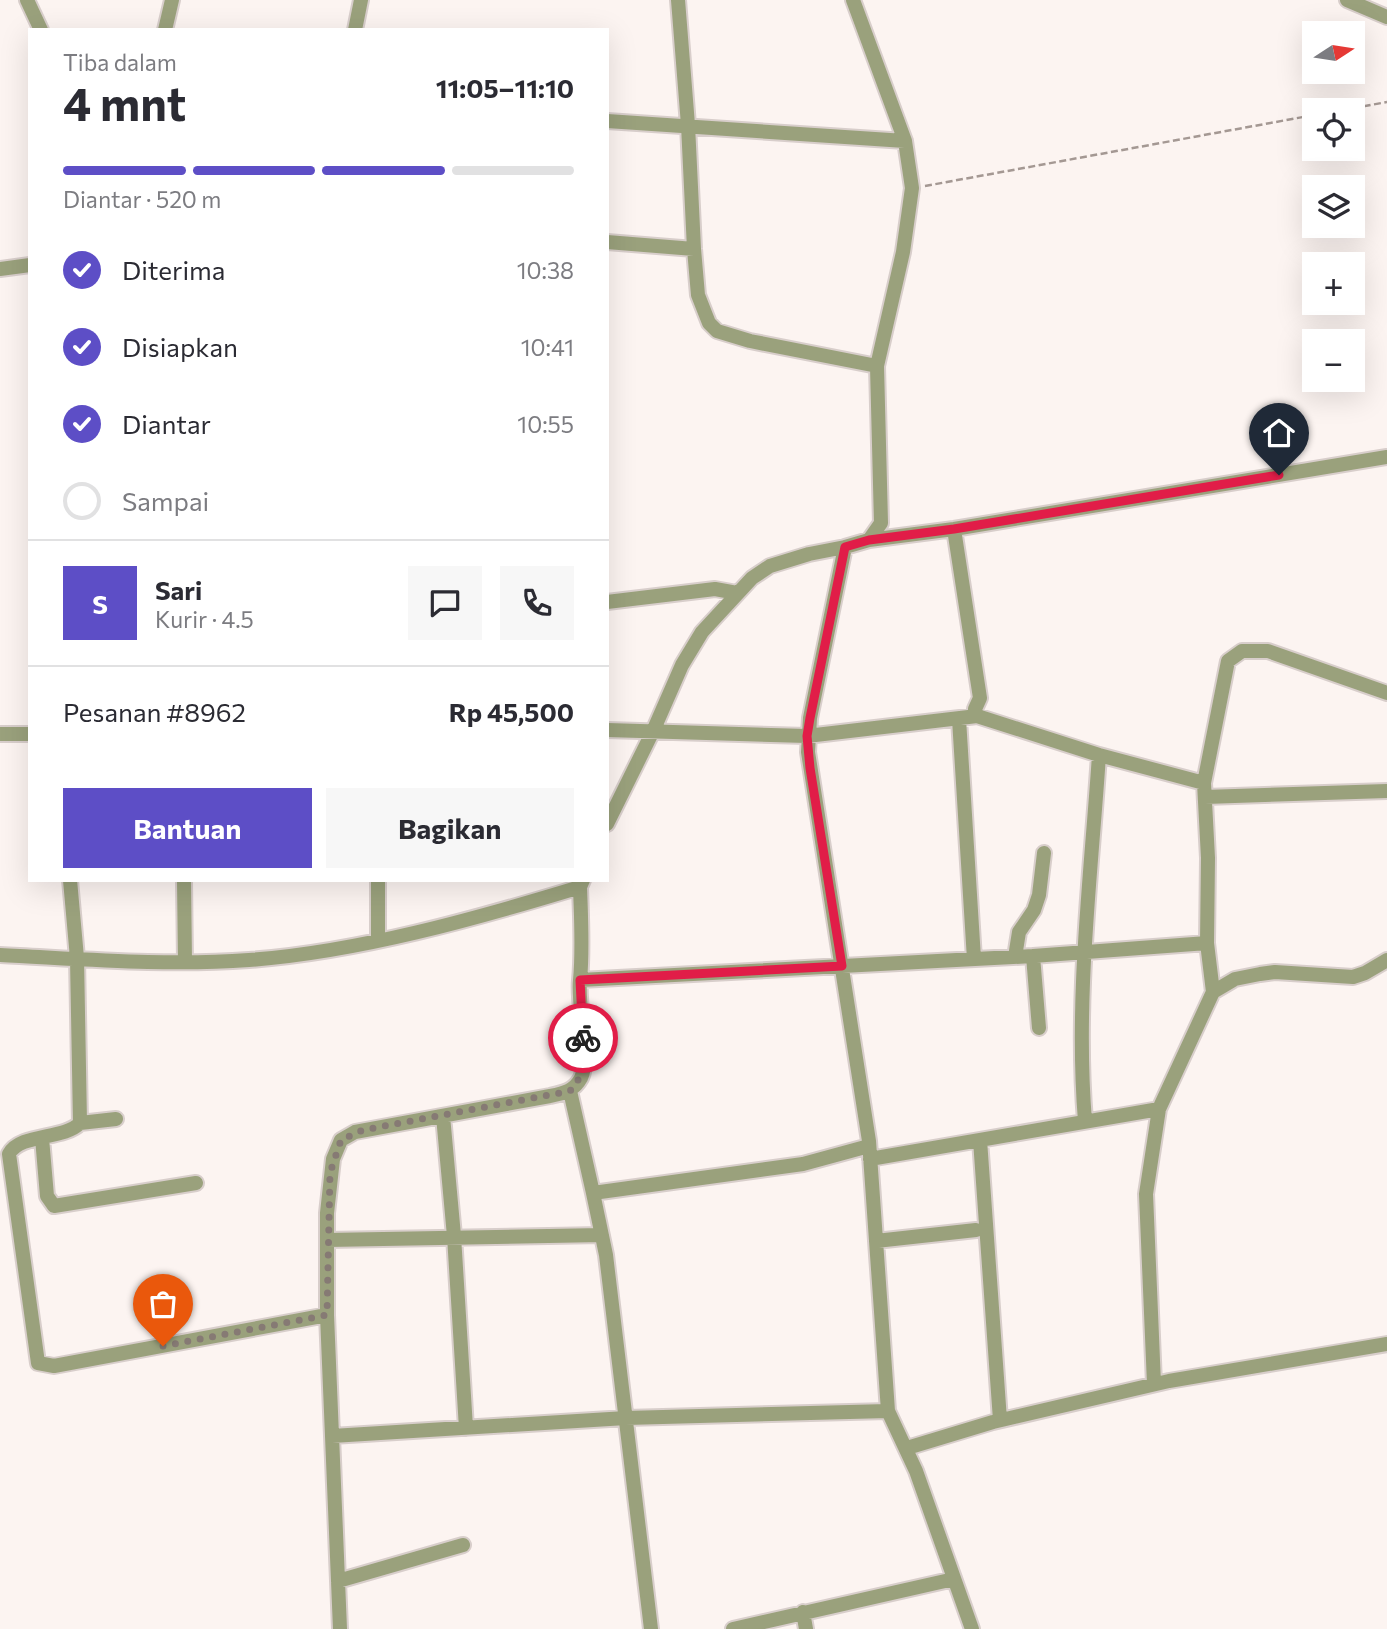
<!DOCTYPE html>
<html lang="id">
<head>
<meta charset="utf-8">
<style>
	:root { --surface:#fff; --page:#f7f7f7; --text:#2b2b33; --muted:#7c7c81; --line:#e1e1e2; --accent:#5d4ec6 }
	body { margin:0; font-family:Commissioner,sans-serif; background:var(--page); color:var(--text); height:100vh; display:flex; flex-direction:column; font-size:26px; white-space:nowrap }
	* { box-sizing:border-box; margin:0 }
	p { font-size:23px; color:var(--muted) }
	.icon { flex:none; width:38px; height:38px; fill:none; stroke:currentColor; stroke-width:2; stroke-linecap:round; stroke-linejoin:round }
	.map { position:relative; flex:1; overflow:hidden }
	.panel { position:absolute; left:28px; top:28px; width:581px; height:854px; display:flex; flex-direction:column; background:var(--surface); border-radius:0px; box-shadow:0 7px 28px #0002 }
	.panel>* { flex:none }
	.needle { width:46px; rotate:78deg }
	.controls { position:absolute; left:1302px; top:21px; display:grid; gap:14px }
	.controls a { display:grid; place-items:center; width:63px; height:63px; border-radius:0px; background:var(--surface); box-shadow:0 7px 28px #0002; font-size:35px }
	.pin { position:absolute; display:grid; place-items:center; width:60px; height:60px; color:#fff; margin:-72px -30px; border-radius:50% 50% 50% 0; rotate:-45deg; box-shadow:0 0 7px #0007 }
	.pin .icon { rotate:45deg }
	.courier { position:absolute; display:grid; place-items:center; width:70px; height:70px; margin:-35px; border:5px solid #e11d48; border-radius:50%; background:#fff; color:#222; box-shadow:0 2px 9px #0007 }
	.summary em { font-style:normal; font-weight:700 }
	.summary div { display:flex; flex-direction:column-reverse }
	.summary { display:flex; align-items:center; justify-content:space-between; height:119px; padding:0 35px }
	h1 { font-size:46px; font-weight:700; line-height:52px }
	.bar { display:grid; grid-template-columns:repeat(4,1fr); gap:10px 7px; align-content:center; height:84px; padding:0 35px }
	.bar i { height:9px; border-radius:5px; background:var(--line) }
	.bar .active { background:var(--accent) }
	.bar p { grid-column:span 4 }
	.line { display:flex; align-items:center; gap:18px; padding:0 35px; border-top:2px solid var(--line) }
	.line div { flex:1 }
	.round { display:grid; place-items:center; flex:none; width:74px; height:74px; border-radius:0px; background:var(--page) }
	ol { padding:0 35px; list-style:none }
	li { display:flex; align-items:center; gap:21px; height:77px }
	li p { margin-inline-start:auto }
	li .icon { padding:7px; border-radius:50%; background:var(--accent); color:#fff; stroke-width:4 }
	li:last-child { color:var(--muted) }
	li i { width:38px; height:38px; border:4px solid var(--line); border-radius:50% }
	.primary-button { display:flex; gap:14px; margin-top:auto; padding:14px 35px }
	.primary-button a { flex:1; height:80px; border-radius:0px; background:var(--accent); color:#fff; font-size:28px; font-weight:700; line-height:80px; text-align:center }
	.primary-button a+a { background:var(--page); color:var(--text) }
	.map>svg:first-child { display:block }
</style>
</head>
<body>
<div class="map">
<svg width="1387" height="1629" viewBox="0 0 1387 1629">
	<rect width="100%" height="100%" fill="#fcf4f1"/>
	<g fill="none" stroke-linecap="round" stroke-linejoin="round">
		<defs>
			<path id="street" d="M27 0 41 30
				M678 0 688 125 694 249 698 295 709 323 717 331 750 341 877 366
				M853 0 905 141 912 188 903 252 877 366 881 523 869 540
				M1347 0 1387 17
				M165 30 172 0
				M355 30 361 0
				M607 121 905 141
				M607 242 694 249
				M0 269 30 265
				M954 529 980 698 975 709 977 716 1099 755 1204 783
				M845 547 869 540 954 529 1387 457
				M607 602 715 589 737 593
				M959 719 974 959
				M607 730 807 736 977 716
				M0 734H30
				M1205 797 1387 791
				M607 824 654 729 682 665 702 632 752 578 770 566 809 554 845 547 810 718 808 752 869 1141 888 1411 916 1471 972 1629
				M70 880 77 958 80 1123C64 1140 20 1133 9 1154L38 1363 54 1366 327 1315
				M184 880 185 962
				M378 880V939
				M0 955C83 959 166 966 249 960 358 952 475 919 580 887
				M1033 956 1039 1028
				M1015 957 1019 932 1034 910 1039 895 1044 853
				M580 980 1033 956 1207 943
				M1213 992 1207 943 1208 858 1204 783 1228 661 1242 651H1268L1387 693
				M570 1091 593 1193
				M443 1116 454 1236 466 1428
				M1085 1121C1075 1000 1091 876 1099 755
				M80 1123 116 1119
				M42 1138 47 1196 54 1206 196 1183
				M980 1140 1000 1420
				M870 1159 1159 1109
				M327 1240 602 1235
				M876 1241 976 1230
				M1154 1384 1146 1194 1159 1109 1213 992 1235 979 1260 974 1275 972 1353 977 1365 973 1387 960
				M332 1436 626 1418 888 1411
				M907 1448 993 1422 1169 1381 1387 1344
				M338 1581 463 1545
				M803 1612 806 1629
				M340 1629 327 1315V1213L333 1159 341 1140 355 1132 550 1096C564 1093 574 1091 581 1078 591 1057 577 1005 580 980 583 950 581 918 580 887L583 880
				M651 1629 606 1255 593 1193 803 1164 869 1146
				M733 1629 954 1579"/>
		</defs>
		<use href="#street" stroke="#d8cecb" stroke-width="18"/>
		<path stroke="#a49893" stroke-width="2.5" stroke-dasharray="7 3.5" stroke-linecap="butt" d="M1343 110 1387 102
			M925 186 1314 115"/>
		<use href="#street" stroke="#9aa17c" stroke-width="14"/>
	</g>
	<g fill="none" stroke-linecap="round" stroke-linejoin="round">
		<path stroke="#867a74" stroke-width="7" stroke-dasharray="0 12.6" d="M163 1346 327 1315 330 1173 341 1140 363 1130 570 1091 583 1073V1038"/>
		<path stroke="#e11d48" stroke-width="9" d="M583 1038 580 980 842 966 810 768 807 736 810 718 845 547 869 540 954 529 1279 475"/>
	</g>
</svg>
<div class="controls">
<a><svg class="needle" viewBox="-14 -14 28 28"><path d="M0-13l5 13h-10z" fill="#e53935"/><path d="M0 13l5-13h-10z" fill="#7c7c81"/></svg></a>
<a><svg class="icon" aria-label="locate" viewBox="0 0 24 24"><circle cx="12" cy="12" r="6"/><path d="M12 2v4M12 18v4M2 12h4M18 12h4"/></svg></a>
<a><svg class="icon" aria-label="layers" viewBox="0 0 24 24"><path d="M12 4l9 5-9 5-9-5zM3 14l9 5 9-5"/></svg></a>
<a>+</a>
<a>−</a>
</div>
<div class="pin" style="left:163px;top:1346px;background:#ea580c"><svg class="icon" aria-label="bag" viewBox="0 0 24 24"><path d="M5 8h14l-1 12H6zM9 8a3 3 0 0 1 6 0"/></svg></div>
<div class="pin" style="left:1279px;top:475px;background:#1f2937"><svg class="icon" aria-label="home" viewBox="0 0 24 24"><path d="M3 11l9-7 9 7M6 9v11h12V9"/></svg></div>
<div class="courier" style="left:583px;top:1038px"><svg class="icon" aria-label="bike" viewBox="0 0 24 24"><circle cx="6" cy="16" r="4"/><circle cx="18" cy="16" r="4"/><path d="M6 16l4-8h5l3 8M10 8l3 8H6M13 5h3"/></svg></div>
<section class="panel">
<div class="summary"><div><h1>4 mnt</h1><p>Tiba dalam</p></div><em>11:05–11:10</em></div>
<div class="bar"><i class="active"></i><i class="active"></i><i class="active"></i><i></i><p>Diantar · 520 m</p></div>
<ol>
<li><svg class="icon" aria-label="check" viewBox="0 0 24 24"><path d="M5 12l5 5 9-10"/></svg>Diterima<p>10:38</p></li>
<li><svg class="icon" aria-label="check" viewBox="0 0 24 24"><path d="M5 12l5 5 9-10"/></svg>Disiapkan<p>10:41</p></li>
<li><svg class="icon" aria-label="check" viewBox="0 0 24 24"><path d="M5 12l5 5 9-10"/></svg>Diantar<p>10:55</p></li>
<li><i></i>Sampai</li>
</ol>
<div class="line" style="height:126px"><b class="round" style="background:var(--accent);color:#fff">S</b><div><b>Sari</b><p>Kurir · 4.5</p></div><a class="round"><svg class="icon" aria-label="chat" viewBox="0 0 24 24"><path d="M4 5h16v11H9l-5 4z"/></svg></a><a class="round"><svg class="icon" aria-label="phone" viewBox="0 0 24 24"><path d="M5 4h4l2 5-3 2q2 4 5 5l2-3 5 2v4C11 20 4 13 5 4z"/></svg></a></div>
<div class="line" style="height:91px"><div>Pesanan #8962</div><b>Rp 45,500</b></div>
<div class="primary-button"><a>Bantuan</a><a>Bagikan</a></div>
</section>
</div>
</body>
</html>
